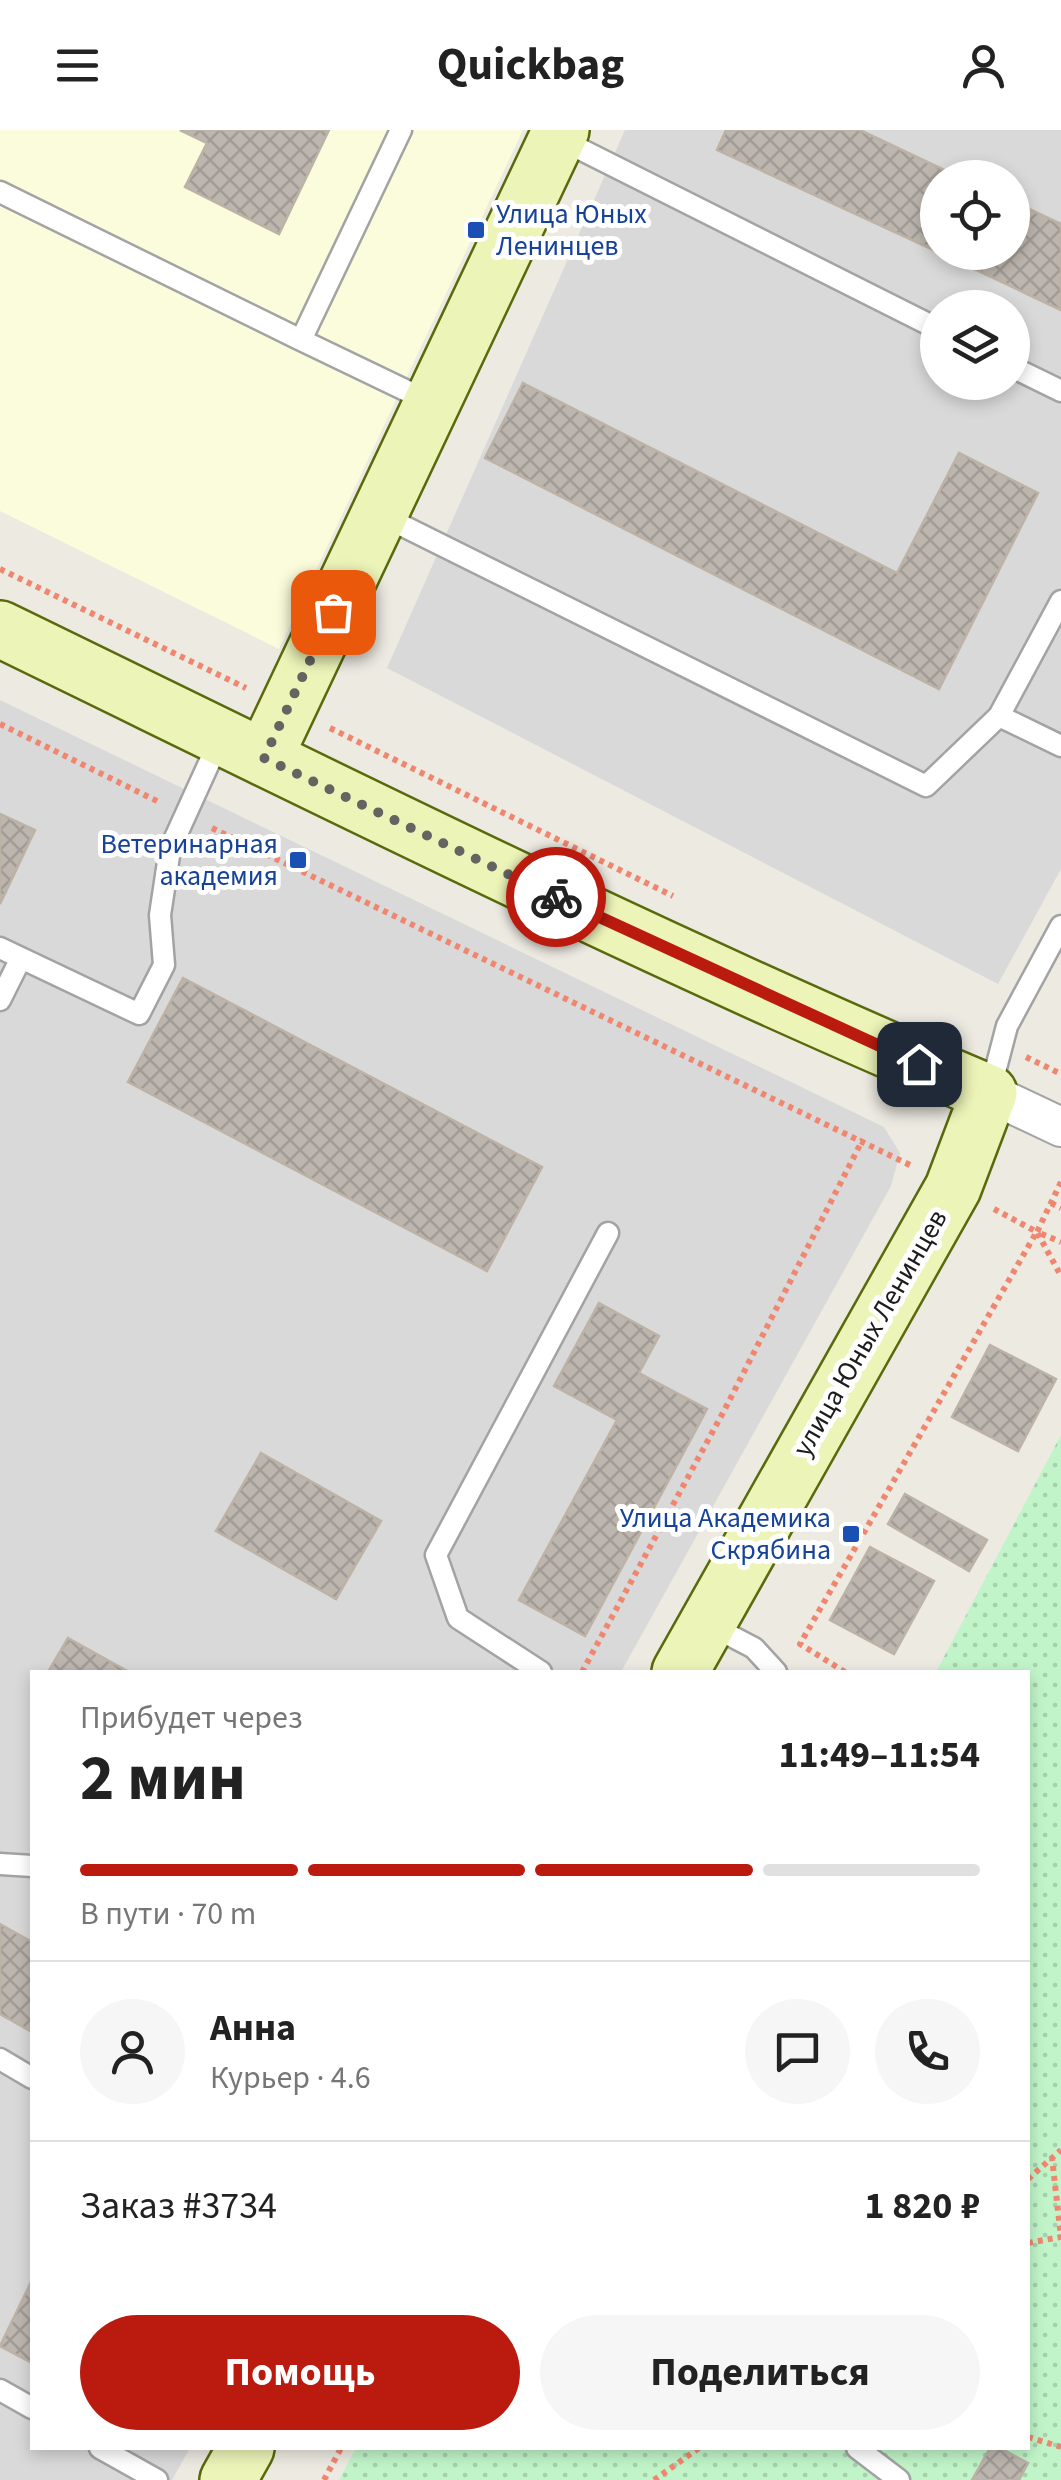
<!DOCTYPE html>
<html lang="ru">
<head>
<meta charset="utf-8">
<style>
	:root { --surface:#fff; --page:#f6f6f6; --text:#222; --muted:#767676; --line:#e0e0e0; --accent:#ba1b0e }
	body { margin:0; font-family:"Source Sans 3",sans-serif; background:var(--page); color:var(--text); height:100vh; display:flex; flex-direction:column; font-size:38px; white-space:nowrap }
	* { box-sizing:border-box; margin:0 }
	p { font-size:32px; color:var(--muted) }
	.icon { flex:none; width:55px; height:55px; fill:none; stroke:currentColor; stroke-width:2; stroke-linecap:round; stroke-linejoin:round }
	.map { position:relative; flex:1; overflow:hidden }
	.panel { position:absolute; left:30px; top:1540px; width:1000px; height:780px; display:flex; flex-direction:column; background:var(--surface); border-radius:0px; box-shadow:0 5px 15px #0003 }
	.panel>* { flex:none }
	.tools { position:absolute; left:920px; top:30px; display:grid; gap:20px }
	.tools a { display:grid; place-items:center; width:110px; height:110px; border-radius:50%; background:var(--surface); box-shadow:0 5px 15px #0003; font-size:50px }
	.pin { position:absolute; display:grid; place-items:center; width:85px; height:85px; color:#fff; margin:-42px; border-radius:20px; box-shadow:0 5px 15px #0006 }
	.courier { position:absolute; display:grid; place-items:center; width:100px; height:100px; margin:-50px; border:8px solid #ba1b0e; border-radius:50%; background:#fff; color:#222; box-shadow:0 2px 12px #0007 }
	.overview em { font-style:normal; font-weight:700 }
	.overview div { display:flex; flex-direction:column-reverse }
	.overview { display:flex; align-items:center; justify-content:space-between; height:170px; padding:0 50px }
	h1 { font-size:65px; font-weight:700; line-height:75px }
	.bar { display:grid; grid-template-columns:repeat(4,1fr); gap:15px 10px; align-content:center; height:120px; padding:0 50px }
	.bar i { height:12px; border-radius:8px; background:var(--line) }
	.bar .current { background:var(--accent) }
	.bar p { grid-column:span 4 }
	.line { display:flex; align-items:center; gap:25px; padding:0 50px; border-top:2px solid var(--line) }
	.line div { flex:1 }
	.round { display:grid; place-items:center; flex:none; width:105px; height:105px; border-radius:52px; background:var(--page) }
	.button { display:flex; gap:20px; margin-top:auto; padding:20px 50px }
	.button a { flex:1; height:115px; border-radius:60px; background:var(--accent); color:#fff; font-size:40px; font-weight:700; line-height:115px; text-align:center }
	.button a+a { background:var(--page); color:var(--text) }
	header { display:flex; justify-content:space-between; align-items:center; height:130px; padding:0 50px; background:var(--surface); font-size:45px; font-weight:700 }
	.map>svg:first-child { display:block }
</style>
</head>
<body>
<header><svg class="icon" aria-label="menu" viewBox="0 0 24 24"><path d="M4 6h16M4 12h16M4 18h16"/></svg>Quickbag<svg class="icon" aria-label="person" viewBox="0 0 24 24"><circle cx="12" cy="8" r="4"/><path d="M4 21q1-7 8-7t8 7"/></svg></header>
<div class="map">
<svg width="1061" height="2350" viewBox="0 0 1061 2350">
	<defs>
		<pattern id="park-dots" width="8" height="8" patternUnits="userSpaceOnUse" patternTransform="scale(2.5)"><rect width="8" height="8" fill="#c1f5c9"/><path d="M2 2h.1M6 6h.1" fill="none" stroke="#a5d1ac" stroke-width="1.8" stroke-linecap="round"/></pattern>
		<pattern id="building-cross-hatch" width="8" height="8" patternUnits="userSpaceOnUse" patternTransform="scale(2.5)"><rect width="8" height="8" fill="#bdb6af"/><path d="M0 0l8 8M0 8l8-8" fill="none" stroke="#a29c96"/></pattern>
	</defs>
	<rect width="100%" height="100%" fill="#edeae2"/>
	<path fill="#dad9d9" fill-rule="evenodd" d="M625 0H1061V739L998 854 387 538ZM938 48H1012V122H938ZM938 178H1012V252H938Z
		M0 570 884 997 900 1023 891 1056 621 1542H32V2318H190L172 2350H0Z"/>
	<path fill="#fafcdb" d="M0 0H523L279 519 0 381Z"/>
	<path fill="url(#park-dots)" d="M1061 1305V2350H339L356 2318H1028V1542H936Z"/>
	<path fill="url(#building-cross-hatch)" stroke="#bdb2a6" stroke-width="2.5" d="M180 0H329L279 104 185 57 207 13Z
		M726 0H860L961 48H938V122L717 20Z
		M1012 71 1061 94V180L938 122H1012Z
		M523 253 897 443 959 323 1038 363 939 559 485 328Z
		M0 684 35 700 0 774Z
		M183 848 542 1037 487 1141 128 952Z
		M599 1173 659 1206 639 1243 707 1279 585 1506 519 1470 617 1290 554 1256Z
		M990 1215 1056 1249 1018 1321 952 1287Z
		M261 1323 381 1391 336 1469 216 1401Z
		M905 1364 987 1410 969 1441 888 1394Z
		M870 1417 934 1451 894 1524 830 1490Z
		M68 1508 129 1542H48Z
		M0 1794 32 1812V1902L0 1884Z
		M32 2150V2233L0 2216Z
		M990 2318H1000L1028 2333 1019 2350H972Z"/>
	<g fill="none" stroke-linecap="round" stroke-linejoin="round">
		<defs>
			<path id="lane" d="M560 9 938 199
				M0 62 301 210 401 0
				M301 210 430 272
				M1012 237 1061 261
				M383 386 926 656 999 586 1061 471
				M999 586 1061 616
				M0 818 21 828 0 870
				M21 828 139 884 164 835 160 785 170 719 220 609
				M990 961 1007 896 1061 796
				M710 1495 754 1518 776 1542
				M541 1542 458 1488 436 1425 608 1103
				M0 1734 32 1736
				M0 1929 32 1948
				M0 2260 32 2278
				M100 2318 157 2350
				M857 2318 899 2350"/>
			<path id="street" d="M989 963 1061 997"/>
			<path id="secondary" d="M0 499C327 658 654 822 989 963L953 1058 680 1542
				M264 628 561 0
				M228 2350 246 2318"/>
		</defs>
		<use href="#lane" stroke="#a3a3a3" stroke-width="25"/>
		<use href="#street" stroke="#a3a3a3" stroke-width="42"/>
		<use href="#secondary" stroke="#586a0c" stroke-width="60"/>
		<path stroke="#ef8770" stroke-width="6" stroke-dasharray="5 5" stroke-linecap="butt" d="M0 439 246 558
			M0 594 161 673
			M330 598 673 766
			M212 698 912 1036
			M1026 927 1061 944
			M1061 1052 1037 1102 1061 1112
			M1051 1073 1061 1078
			M994 1079 1037 1102 1061 1146
			M582 1542 725 1279 863 1009
			M845 1542 800 1514 1036 1103
			M1028 2049 1061 2020
			M1028 2113 1061 2107 1052 2028
			M1028 2307 1061 2317
			M324 2350 341 2318
			M654 2350 699 2318"/>
		<use href="#lane" stroke="#fff" stroke-width="20"/>
		<use href="#street" stroke="#fff" stroke-width="38"/>
		<use href="#secondary" stroke="#edf4b8" stroke-width="55"/>
	</g>
	<g fill="none" stroke-linecap="round" stroke-linejoin="round">
		<path stroke="#656461" stroke-width="10" stroke-dasharray="0 18" d="M333 482 264 628 556 767"/>
		<path stroke="#ba1b0e" stroke-width="12" d="M556 767 919 934"/>
	</g>
	<g fill="#1a4fb4" stroke="#fff" stroke-width="4">
		<rect x="466" y="90" width="20" height="20" rx="5"/>
		<rect x="288" y="720" width="20" height="20" rx="5"/>
		<rect x="841" y="1394" width="20" height="20" rx="5"/>
	</g>
	<g text-anchor="middle" dominant-baseline="central" stroke-width="10" stroke-linejoin="round" paint-order="stroke">
		<g font-size="28" fill="#164399" stroke="#fff" text-anchor="end">
			<text x="496" y="84" text-anchor="start">Улица Юных<tspan x="496" dy="32">Ленинцев</tspan></text>
			<text x="278" y="714">Ветеринарная<tspan x="278" dy="32">академия</tspan></text>
			<text x="831" y="1388">Улица Академика<tspan x="831" dy="32">Скрябина</tspan></text>
		</g>
		<g font-size="28" fill="#1c1c1c" stroke="#fff">
			<text transform="translate(870 1203) rotate(-60)">улица Юных Ленинцев</text>
		</g>
	</g>
</svg>
<div class="tools">
<a><svg class="icon" aria-label="locate" viewBox="0 0 24 24"><circle cx="12" cy="12" r="6"/><path d="M12 2v4M12 18v4M2 12h4M18 12h4"/></svg></a>
<a><svg class="icon" aria-label="layers" viewBox="0 0 24 24"><path d="M12 4l9 5-9 5-9-5zM3 14l9 5 9-5"/></svg></a>
</div>
<div class="pin" style="left:333px;top:482px;background:#ea580c"><svg class="icon" aria-label="bag" viewBox="0 0 24 24"><path d="M5 8h14l-1 12H6zM9 8a3 3 0 0 1 6 0"/></svg></div>
<div class="pin" style="left:919px;top:934px;background:#1f2937"><svg class="icon" aria-label="home" viewBox="0 0 24 24"><path d="M3 11l9-7 9 7M6 9v11h12V9"/></svg></div>
<div class="courier" style="left:556px;top:767px"><svg class="icon" aria-label="bike" viewBox="0 0 24 24"><circle cx="6" cy="16" r="4"/><circle cx="18" cy="16" r="4"/><path d="M6 16l4-8h5l3 8M10 8l3 8H6M13 5h3"/></svg></div>
<section class="panel">
<div class="overview"><div><h1>2 мин</h1><p>Прибудет через</p></div><em>11:49–11:54</em></div>
<div class="bar"><i class="current"></i><i class="current"></i><i class="current"></i><i></i><p>В пути · 70 m</p></div>
<div class="line" style="height:180px"><a class="round"><svg class="icon" aria-label="person" viewBox="0 0 24 24"><circle cx="12" cy="8" r="4"/><path d="M4 21q1-7 8-7t8 7"/></svg></a><div><b>Анна</b><p>Курьер · 4.6</p></div><a class="round"><svg class="icon" aria-label="chat" viewBox="0 0 24 24"><path d="M4 5h16v11H9l-5 4z"/></svg></a><a class="round"><svg class="icon" aria-label="phone" viewBox="0 0 24 24"><path d="M5 4h4l2 5-3 2q2 4 5 5l2-3 5 2v4C11 20 4 13 5 4z"/></svg></a></div>
<div class="line" style="height:130px"><div>Заказ #3734</div><b>1 820 ₽</b></div>
<div class="button"><a>Помощь</a><a>Поделиться</a></div>
</section>
</div>
</body>
</html>
